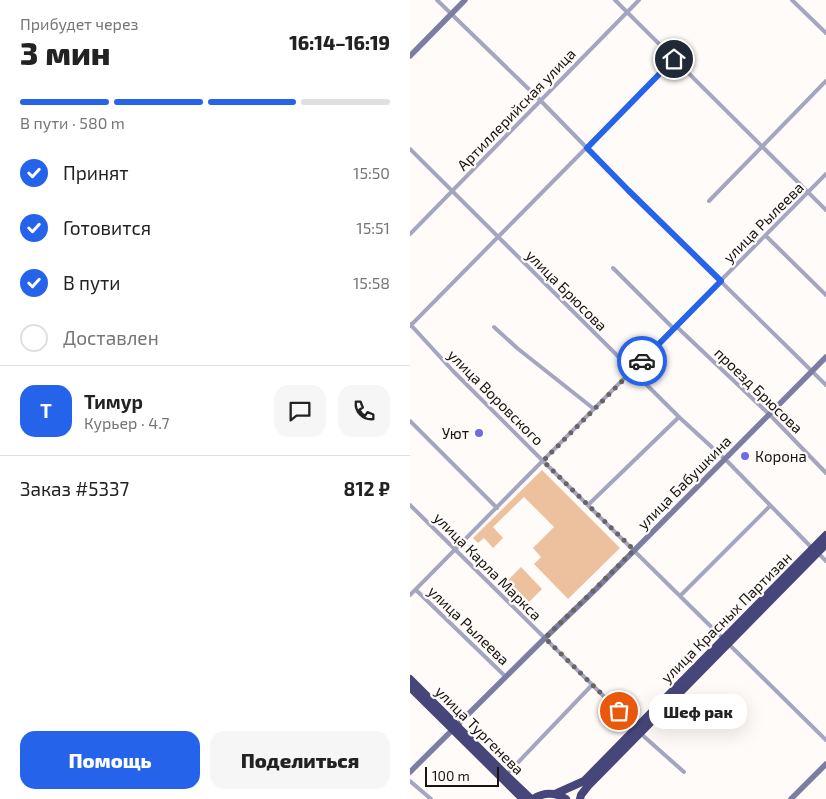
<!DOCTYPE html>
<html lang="ru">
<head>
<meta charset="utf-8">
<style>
	:root { --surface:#fff; --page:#f6f6f6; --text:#222; --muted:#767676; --line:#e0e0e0; --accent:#2563eb }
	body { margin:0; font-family:"Exo 2",sans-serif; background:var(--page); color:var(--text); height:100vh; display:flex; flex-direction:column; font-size:19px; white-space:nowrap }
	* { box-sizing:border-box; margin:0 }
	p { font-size:16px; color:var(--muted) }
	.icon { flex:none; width:28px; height:28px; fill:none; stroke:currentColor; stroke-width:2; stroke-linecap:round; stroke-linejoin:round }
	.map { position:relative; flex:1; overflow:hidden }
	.panel { display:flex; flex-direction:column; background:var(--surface); width:410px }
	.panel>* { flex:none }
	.scale { position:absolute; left:15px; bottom:12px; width:74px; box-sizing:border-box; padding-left:5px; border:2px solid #171412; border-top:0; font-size:14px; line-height:18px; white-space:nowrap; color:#171412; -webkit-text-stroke:4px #fffbf8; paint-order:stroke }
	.pin { position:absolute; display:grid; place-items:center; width:42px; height:42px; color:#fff; margin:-21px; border:2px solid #fff; border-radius:50%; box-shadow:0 1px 5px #0007 }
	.courier { position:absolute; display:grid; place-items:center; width:50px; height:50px; margin:-25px; border:4px solid #2563eb; border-radius:50%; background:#fff; color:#222; box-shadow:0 1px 6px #0007 }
	.bubble { position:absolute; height:35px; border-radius:15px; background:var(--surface); box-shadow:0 5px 20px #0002; font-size:16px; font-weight:800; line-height:35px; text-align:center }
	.headline em { font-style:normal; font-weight:800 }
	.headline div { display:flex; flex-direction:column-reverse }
	.headline { display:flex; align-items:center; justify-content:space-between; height:85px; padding:0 20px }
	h1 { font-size:32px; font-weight:800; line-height:38px }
	.bar { display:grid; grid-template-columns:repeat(4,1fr); gap:8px 5px; align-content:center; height:60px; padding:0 20px }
	.bar i { height:6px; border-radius:4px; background:var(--line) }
	.bar .current { background:var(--accent) }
	.bar p { grid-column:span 4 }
	.line { display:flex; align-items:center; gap:12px; padding:0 20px; border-top:1px solid var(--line) }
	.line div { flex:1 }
	.round { display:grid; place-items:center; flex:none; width:52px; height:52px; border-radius:15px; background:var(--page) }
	ol { padding:0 20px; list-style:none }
	li { display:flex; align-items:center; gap:15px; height:55px }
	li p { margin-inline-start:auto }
	li .icon { padding:5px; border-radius:50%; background:var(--accent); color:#fff; stroke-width:4 }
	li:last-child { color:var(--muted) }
	li i { width:28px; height:28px; border:2px solid var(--line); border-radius:50% }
	.action { display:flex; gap:10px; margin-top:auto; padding:10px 20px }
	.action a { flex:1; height:58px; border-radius:15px; background:var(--accent); color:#fff; font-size:20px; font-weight:800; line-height:58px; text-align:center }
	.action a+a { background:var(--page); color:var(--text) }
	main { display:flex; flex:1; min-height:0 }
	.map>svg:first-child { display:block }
</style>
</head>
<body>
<main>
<section class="panel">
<div class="headline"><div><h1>3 мин</h1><p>Прибудет через</p></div><em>16:14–16:19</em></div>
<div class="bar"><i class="current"></i><i class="current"></i><i class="current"></i><i></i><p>В пути · 580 m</p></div>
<ol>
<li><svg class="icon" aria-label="check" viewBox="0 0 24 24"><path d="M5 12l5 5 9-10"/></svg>Принят<p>15:50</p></li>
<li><svg class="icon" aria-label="check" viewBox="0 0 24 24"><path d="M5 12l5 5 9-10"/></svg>Готовится<p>15:51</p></li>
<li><svg class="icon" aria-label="check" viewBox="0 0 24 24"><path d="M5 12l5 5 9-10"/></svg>В пути<p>15:58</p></li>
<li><i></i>Доставлен</li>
</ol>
<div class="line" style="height:90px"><b class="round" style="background:var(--accent);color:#fff">Т</b><div><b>Тимур</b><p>Курьер · 4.7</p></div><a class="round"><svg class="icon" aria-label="chat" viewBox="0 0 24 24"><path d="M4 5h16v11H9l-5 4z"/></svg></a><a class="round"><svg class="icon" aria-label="phone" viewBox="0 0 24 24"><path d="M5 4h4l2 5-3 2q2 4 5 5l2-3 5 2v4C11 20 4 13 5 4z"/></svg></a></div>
<div class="line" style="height:65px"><div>Заказ #5337</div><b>812 ₽</b></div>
<div class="action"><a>Помощь</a><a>Поделиться</a></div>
</section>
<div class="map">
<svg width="416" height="799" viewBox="0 0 416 799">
	<rect width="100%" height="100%" fill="#fffbf8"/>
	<path fill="#eec19e" d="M132 470 210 548 158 599 124 564 131 557 123 548 144 527 114 497 83 527 93 538 83 548 74 538 68 543 63 538Z
		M111 567 132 589 119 602 98 580Z"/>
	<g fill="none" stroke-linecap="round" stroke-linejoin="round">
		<path stroke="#a4a6c1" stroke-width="4" d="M27 0 130 100 218 190 416 385
			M205 0 416 210
			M382 0 416 33
			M0 149 269 417 318 462 403 549
			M299 201 416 81
			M0 234 229 0
			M356 236 416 295
			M203 268 264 329 267 327 362 417 416 473
			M0 324 43 371 133 461 416 740
			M0 326 264 59
			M84 327 107 348 184 409
			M0 421 87 508
			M0 505 226 728
			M178 505 269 417
			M408 553 416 561
			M6 590 96 677
			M0 595 416 174
			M270 596 360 506
			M230 733 274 772
			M96 775 182 685
			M0 781 21 799"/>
		<path stroke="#7b7da3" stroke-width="5.5" d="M0 56 55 0
			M0 772 135 638 185 590 416 357
			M381 799 416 764"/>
		<path stroke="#46467a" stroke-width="8" d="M0 679 96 775 121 799
			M0 687 113 799
			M145 794 174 781 416 535
			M123 799C134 792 145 792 156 799
			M170 799 171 795 178 786 416 544"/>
	</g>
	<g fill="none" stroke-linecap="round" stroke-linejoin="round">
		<path stroke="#686562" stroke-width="5" stroke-dasharray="0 9" d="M209 711 135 638 184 590 224 550 133 461 232 361"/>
		<path stroke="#2563eb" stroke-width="6" d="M232 361 311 281 218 190 177 148 264 59"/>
	</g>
	<g fill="#706ae4" stroke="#fffbf8" stroke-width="2">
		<circle cx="69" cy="433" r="5"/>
		<circle cx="335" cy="456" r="5"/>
	</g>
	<g text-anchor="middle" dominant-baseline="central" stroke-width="4.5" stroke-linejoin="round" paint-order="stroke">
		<g font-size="15" fill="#171412" stroke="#fffbf8">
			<text transform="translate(106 109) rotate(-46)">Артиллерийская улица</text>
			<text transform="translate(353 222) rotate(-45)">улица Рылеева</text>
			<text transform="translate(157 290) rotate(45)">улица Брюсова</text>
			<text transform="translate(349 390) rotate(44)">проезд Брюсова</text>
			<text transform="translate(86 397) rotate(45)">улица Воровского</text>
			<text transform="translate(274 482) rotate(-45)">улица Бабушкина</text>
			<text transform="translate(78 566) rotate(45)">улица Карла Маркса</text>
			<text transform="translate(316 617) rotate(-45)">улица Красных Партизан</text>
			<text transform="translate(59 625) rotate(44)">улица Рылеева</text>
			<text transform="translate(70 730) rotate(45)">улица Тургенева</text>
		</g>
		<g font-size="15" fill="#171412" stroke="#fffbf8" text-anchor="end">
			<text x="59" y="433">Уют</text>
			<text x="345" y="456" text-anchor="start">Корона</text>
		</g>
	</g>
</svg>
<div class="scale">100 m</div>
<div class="pin" style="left:209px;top:711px;background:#ea580c"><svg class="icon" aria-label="bag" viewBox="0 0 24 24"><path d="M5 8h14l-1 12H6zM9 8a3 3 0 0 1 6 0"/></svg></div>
<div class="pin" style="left:264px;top:59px;background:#1f2937"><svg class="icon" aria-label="home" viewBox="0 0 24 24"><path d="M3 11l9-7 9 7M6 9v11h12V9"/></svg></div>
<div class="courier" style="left:232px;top:361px"><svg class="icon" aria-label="car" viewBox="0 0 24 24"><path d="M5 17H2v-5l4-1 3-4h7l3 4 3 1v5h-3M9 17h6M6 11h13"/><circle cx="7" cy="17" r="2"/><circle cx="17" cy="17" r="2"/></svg></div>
<div class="bubble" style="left:239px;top:694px;width:98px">Шеф рак</div>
</div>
</main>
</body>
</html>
